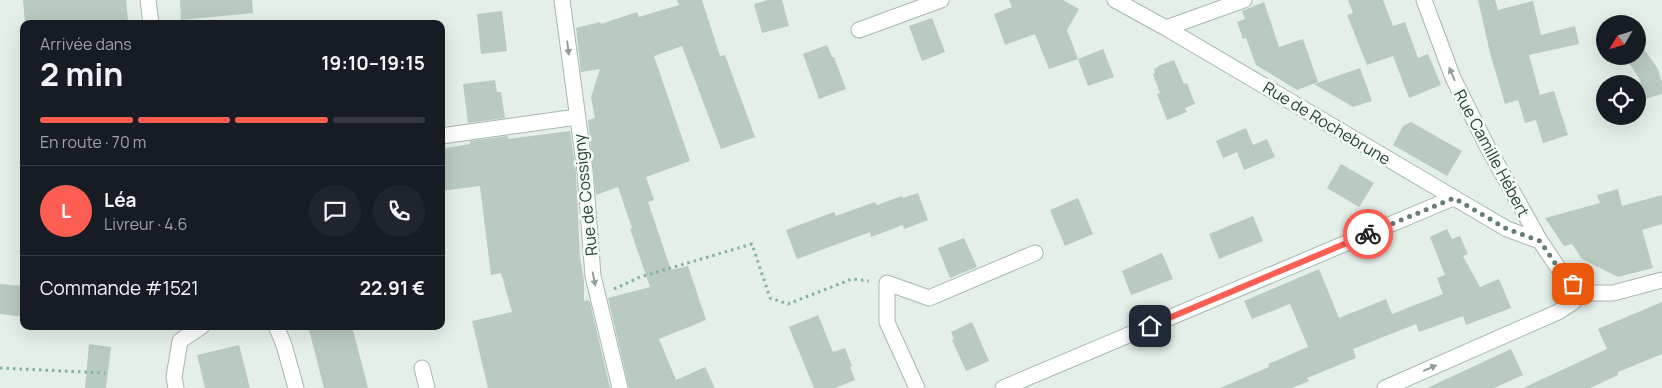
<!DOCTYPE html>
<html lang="fr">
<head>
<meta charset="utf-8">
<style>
	:root { --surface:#171b24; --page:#20242c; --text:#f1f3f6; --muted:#9ea1a6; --line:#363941; --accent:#fc5e54 }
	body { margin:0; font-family:Manrope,sans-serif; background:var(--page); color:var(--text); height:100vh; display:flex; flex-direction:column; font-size:19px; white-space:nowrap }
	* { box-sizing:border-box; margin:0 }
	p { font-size:16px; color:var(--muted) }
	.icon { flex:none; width:28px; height:28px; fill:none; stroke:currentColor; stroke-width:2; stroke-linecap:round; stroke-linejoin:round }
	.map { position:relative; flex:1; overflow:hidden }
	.side { position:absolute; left:20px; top:20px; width:425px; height:310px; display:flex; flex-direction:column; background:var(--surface); border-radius:10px; box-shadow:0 5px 20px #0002 }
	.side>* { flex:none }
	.needle { width:32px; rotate:232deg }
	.fabs { position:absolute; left:1596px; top:15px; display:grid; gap:10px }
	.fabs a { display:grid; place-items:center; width:50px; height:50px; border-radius:50%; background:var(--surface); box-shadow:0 5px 20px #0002; font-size:25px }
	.pin { position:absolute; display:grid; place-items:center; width:42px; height:42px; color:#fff; margin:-21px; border-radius:10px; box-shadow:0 2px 8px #0006 }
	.courier { position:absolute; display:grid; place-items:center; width:50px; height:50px; margin:-25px; border:4px solid #fc5e54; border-radius:50%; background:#fff; color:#222; box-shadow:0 1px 6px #0007 }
	.summary em { font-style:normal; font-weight:700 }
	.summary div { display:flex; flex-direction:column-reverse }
	.summary { display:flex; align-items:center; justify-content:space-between; height:85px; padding:0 20px }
	h1 { font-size:32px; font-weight:700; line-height:38px }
	.bar { display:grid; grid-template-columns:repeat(4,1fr); gap:8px 5px; align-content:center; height:60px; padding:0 20px }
	.bar i { height:6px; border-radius:4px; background:var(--line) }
	.bar .on { background:var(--accent) }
	.bar p { grid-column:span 4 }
	.line { display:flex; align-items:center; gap:12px; padding:0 20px; border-top:1px solid var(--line) }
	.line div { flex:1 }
	.round { display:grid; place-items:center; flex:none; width:52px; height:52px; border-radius:26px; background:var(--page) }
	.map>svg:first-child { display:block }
</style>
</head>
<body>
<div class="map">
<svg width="1662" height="388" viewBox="0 0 1662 388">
	<rect width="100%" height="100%" fill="#e4efe8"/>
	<path fill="#b9cac0" d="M23 0H126L128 20 88 24H25Z
		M180 0H252L253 13 181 20Z
		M677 0H702L720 56 725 55 755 137 721 149 682 46 654 56 690 161 646 177 654 200 648 202 671 270 688 266 706 320 659 339 676 380 705 367 715 388H629L608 298 650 287 630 229 632 228 618 187 596 195 588 120 595 118 591 97 600 69 581 72 576 28 600 22 601 24 637 12 639 17 679 5Z
		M768 0H782L789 26 762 33 754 4Z
		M1009 0H1063L1079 9 1067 30 1078 59 1049 69 1035 34 1005 45 994 14 1012 7Z
		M1348 0H1383L1393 26 1405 22 1418 58 1428 54 1441 85 1409 98 1393 56 1367 65 1347 15 1353 13Z
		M1478 0H1495L1498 10 1533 1 1541 35 1575 26 1579 44 1529 55 1540 95 1554 91 1568 135 1543 143 1536 120 1525 123 1518 100 1505 104 1490 53Z
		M1264 2 1279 47 1303 39 1318 82 1297 90 1256 65 1246 38 1243 39 1237 22 1245 19 1242 11Z
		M502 11 507 51 481 54 477 14Z
		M932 18 945 52 922 61 909 26Z
		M827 45 832 57H834L846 89 819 99 803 54Z
		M1642 46 1658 69 1662 83V94L1645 99 1639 78 1625 57 1638 56V49Z
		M1103 49 1114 77 1088 86 1078 59Z
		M1174 60 1184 84 1187 83 1195 104 1185 108 1187 112 1167 120 1157 94 1160 93 1153 74 1155 73 1154 69 1158 67V66Z
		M1360 68 1372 101 1353 107 1314 84Z
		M495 80 497 92H501L505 118 468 123 463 84Z
		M1411 122 1462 151 1447 176 1393 145 1403 126Z
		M1246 128 1253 145 1267 139 1275 157 1244 170 1237 152 1223 158 1216 141Z
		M570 131 576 172 580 258 584 280V301L588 300 590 302 610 388H488L472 321 512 312 501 273 491 275 480 186 441 191V149L470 144V141L508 136V139Z
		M1341 164 1374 183 1359 207 1327 188Z
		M1618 189 1622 206 1662 195V224L1642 230 1653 268 1618 277 1582 259 1572 244 1564 246 1545 218 1600 203 1597 195Z
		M918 193 928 220 904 229 903 225 871 237 870 232 797 259 786 230 834 212 836 216 875 202 877 205 902 196 903 198Z
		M1078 198 1093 234 1065 246 1050 210Z
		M1253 216 1263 241 1219 259 1209 234Z
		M1447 229 1452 239 1460 236 1468 254 1463 256 1480 287 1499 279 1511 308 1466 325 1463 316 1419 332 1416 324 1353 349 1356 358 1307 378 1309 381 1292 388H1220L1269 367 1268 364 1308 347 1290 304 1252 319 1244 301 1319 269 1339 318 1386 299 1392 314 1443 294 1437 278 1445 275 1430 237Z
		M964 238 977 267 950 278 938 248Z
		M1162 253 1173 279 1131 295 1122 271Z
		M0 284 24 286V317L0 314Z
		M1662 302V354L1618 372V375L1590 388H1523L1607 349 1598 329Z
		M818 315 833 352 845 348 852 366 850 367 855 380 835 388H814L789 327Z
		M972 322 989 361 966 371 952 340 954 339 951 332Z
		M308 326H352L368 388H324Z
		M89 344 111 347 106 388H85Z
		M239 345 250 388H205L197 355Z
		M1511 349 1523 375 1494 388H1427Z"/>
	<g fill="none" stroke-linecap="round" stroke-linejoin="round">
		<defs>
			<path id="minor" d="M148 0 151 24
				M562 0 585 171 593 276 620 388
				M1115 0 1166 28 1507 229 1540 241
				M1424 0 1453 78 1487 146 1540 241 1563 275 1582 293
				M1166 28 1244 0
				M859 30 941 0
				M441 136 577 117
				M276 326 284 345 296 388
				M422 368 427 388
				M176 388 174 377 180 341 202 326
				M917 388 887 322V283L929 298 1035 253
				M1003 388 1453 198
				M1385 388 1558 312 1572 303 1582 293H1613L1662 280"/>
		</defs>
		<use href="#minor" stroke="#a6b8ae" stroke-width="17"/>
		<path stroke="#82b49b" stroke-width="3" stroke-dasharray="2.5 4" stroke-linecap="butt" d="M614 289 640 277 752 244 770 298 788 304 852 279 869 281
			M0 368 105 373"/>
		<use href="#minor" stroke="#fff" stroke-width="15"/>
	</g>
	<defs><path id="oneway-solid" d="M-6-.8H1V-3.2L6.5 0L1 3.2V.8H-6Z" transform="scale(1.25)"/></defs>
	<g fill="#90a099">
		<use href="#oneway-solid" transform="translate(568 48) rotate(83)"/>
		<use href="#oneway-solid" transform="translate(1452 74) rotate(-113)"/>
		<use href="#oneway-solid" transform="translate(594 279) rotate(79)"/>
		<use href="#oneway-solid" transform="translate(1430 368) rotate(-24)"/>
	</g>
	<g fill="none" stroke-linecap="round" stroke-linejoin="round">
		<path stroke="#667f72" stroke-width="5" stroke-dasharray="0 9" d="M1368 234 1454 198 1507 229 1540 241 1563 275 1573 284"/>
		<path stroke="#fc5e54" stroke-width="6" d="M1150 326 1368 234"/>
	</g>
	<g text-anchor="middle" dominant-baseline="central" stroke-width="5" stroke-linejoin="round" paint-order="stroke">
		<g font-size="16" fill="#224233" stroke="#f5faf7">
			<text transform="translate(1327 123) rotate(31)">Rue de Rochebrune</text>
			<text transform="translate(1492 153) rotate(62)">Rue Camille Hébert</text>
			<text transform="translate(585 195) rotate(-96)">Rue de Cossigny</text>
		</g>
	</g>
</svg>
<div class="fabs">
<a><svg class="needle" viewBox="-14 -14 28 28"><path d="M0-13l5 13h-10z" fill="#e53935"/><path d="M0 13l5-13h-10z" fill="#9ea1a6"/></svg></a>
<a><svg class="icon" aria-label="locate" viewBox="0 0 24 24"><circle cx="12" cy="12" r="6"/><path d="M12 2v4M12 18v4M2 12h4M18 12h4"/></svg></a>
</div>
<div class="pin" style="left:1573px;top:284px;background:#ea580c"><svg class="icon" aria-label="bag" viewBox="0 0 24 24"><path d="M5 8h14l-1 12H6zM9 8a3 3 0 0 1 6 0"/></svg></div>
<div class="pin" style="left:1150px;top:326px;background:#1f2937"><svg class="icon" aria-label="home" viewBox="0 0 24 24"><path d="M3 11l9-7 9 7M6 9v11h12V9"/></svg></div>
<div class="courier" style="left:1368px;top:234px"><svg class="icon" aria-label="bike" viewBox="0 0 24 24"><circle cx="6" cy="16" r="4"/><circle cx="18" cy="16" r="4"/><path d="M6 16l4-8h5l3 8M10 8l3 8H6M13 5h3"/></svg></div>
<section class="side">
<div class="summary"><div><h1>2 min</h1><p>Arrivée dans</p></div><em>19:10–19:15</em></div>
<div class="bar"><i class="on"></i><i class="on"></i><i class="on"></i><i></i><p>En route · 70 m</p></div>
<div class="line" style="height:90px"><b class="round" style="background:var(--accent);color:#fff">L</b><div><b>Léa</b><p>Livreur · 4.6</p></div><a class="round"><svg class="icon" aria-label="chat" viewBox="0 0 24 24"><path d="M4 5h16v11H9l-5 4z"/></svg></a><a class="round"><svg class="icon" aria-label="phone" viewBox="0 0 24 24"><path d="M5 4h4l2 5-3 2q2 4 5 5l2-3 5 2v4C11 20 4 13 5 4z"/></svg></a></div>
<div class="line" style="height:65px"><div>Commande #1521</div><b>22.91 €</b></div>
</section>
</div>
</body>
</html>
